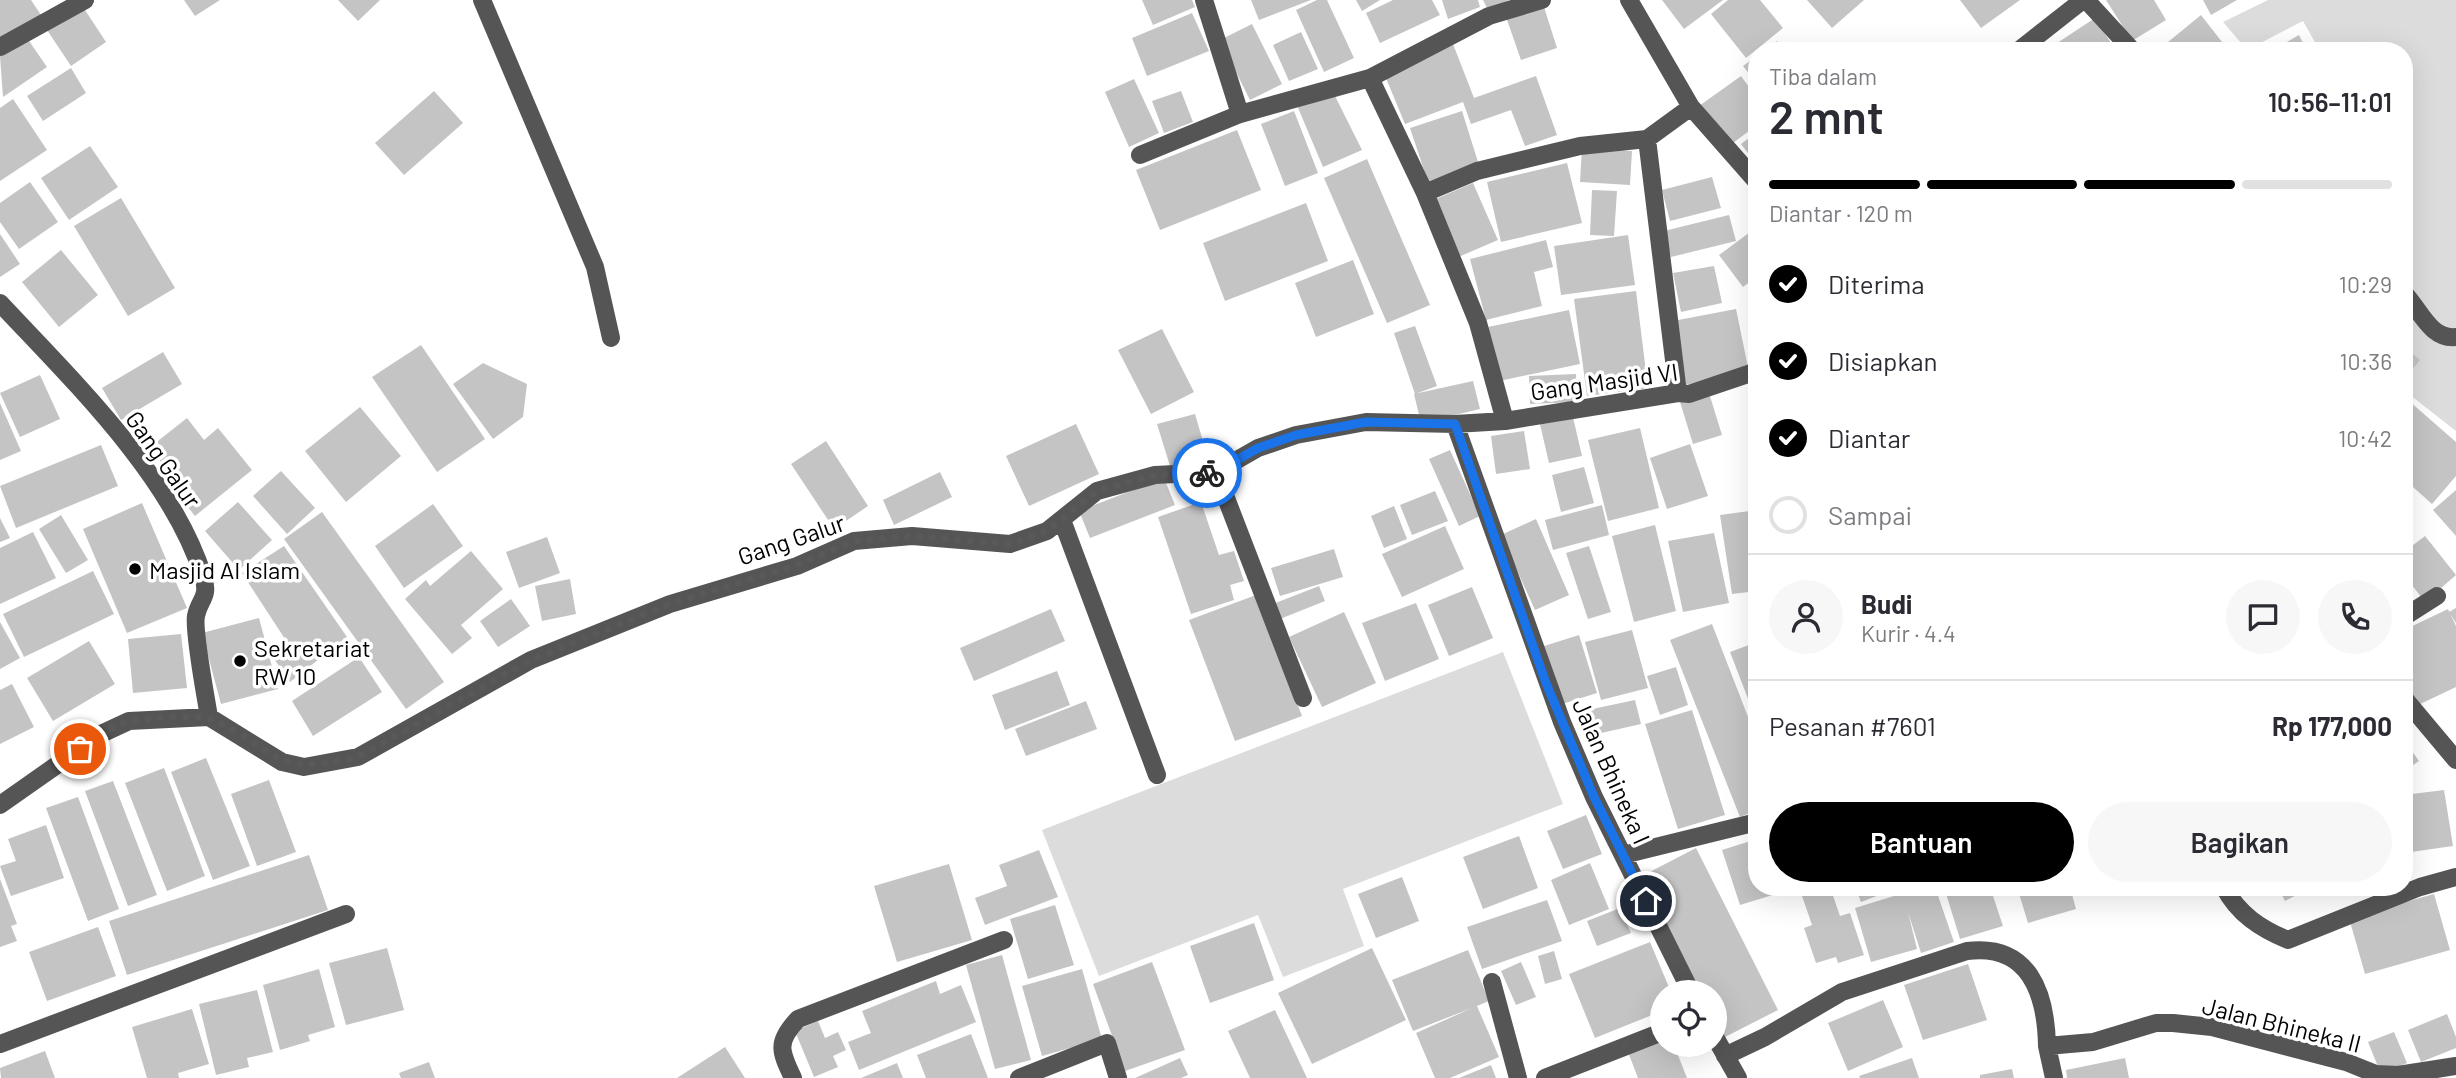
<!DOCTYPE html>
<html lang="id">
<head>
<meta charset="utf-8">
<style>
	:root { --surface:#fff; --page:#f7f7f7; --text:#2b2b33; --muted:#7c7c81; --line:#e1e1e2; --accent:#000 }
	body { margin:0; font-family:Barlow,sans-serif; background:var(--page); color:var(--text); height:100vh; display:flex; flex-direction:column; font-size:26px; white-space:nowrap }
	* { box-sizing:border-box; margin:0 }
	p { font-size:23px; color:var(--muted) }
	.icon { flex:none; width:38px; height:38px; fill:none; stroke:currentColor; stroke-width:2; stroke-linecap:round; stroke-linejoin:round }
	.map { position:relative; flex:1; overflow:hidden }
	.details { position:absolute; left:1748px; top:42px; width:665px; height:854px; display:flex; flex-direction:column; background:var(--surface); border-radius:28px; box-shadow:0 7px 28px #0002 }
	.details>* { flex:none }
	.controls { position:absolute; left:1650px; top:980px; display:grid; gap:14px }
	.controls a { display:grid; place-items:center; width:77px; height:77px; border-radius:50%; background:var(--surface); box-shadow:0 7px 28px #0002; font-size:35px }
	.pin { position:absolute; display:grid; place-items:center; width:60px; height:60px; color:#fff; margin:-30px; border:4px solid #fff; border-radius:50%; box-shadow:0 2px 7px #0007 }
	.courier { position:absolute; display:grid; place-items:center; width:70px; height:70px; margin:-35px; border:5px solid #1a73e8; border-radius:50%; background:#fff; color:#222; box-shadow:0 2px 9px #0007 }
	.overview em { font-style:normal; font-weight:600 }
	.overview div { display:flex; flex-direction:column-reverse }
	.overview { display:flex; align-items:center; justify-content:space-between; height:119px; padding:0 21px }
	h1 { font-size:46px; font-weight:600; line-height:52px }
	.bar { display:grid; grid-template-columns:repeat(4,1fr); gap:10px 7px; align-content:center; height:84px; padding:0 21px }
	.bar i { height:9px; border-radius:5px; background:var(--line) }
	.bar .current { background:var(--accent) }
	.bar p { grid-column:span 4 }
	.line { display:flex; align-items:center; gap:18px; padding:0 21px; border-top:2px solid var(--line) }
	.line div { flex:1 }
	.round { display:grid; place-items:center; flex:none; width:74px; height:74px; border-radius:37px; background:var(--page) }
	ol { padding:0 21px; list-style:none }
	li { display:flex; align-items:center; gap:21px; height:77px }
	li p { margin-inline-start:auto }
	li .icon { padding:7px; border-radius:50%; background:var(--accent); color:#fff; stroke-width:4 }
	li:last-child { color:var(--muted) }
	li i { width:38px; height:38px; border:4px solid var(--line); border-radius:50% }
	.cta { display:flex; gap:14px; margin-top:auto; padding:14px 21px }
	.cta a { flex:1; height:80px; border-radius:42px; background:var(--accent); color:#fff; font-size:28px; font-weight:600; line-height:80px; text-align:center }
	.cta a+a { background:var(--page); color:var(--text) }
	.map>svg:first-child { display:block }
</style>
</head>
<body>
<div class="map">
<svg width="2456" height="1078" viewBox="0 0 2456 1078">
	<rect width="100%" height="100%" fill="#fff"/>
	<path fill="#dcdcdc" d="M2268 0H2456V431L2405 391 2404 51H2320L2303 21 2247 50 2223 22Z
		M1503 652 1563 804 1343 889 1364 946 1283 977 1258 915 1099 976 1042 830Z"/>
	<path fill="#c4c4c4" d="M0 0H31L43 18 0 43Z
		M184 0H220L195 16Z
		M338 0H380L358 21Z
		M1142 0H1192L1195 7 1153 25Z
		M1251 0H1311L1259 20Z
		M1317 0H1327L1354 58 1324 72 1296 10Z
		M1356 0H1380L1362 11Z
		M1393 0H1432L1440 15 1380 43 1366 13Z
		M1442 0H1478L1480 7 1448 19Z
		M1483 0H1509L1488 10Z
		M1662 0H1723L1684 29Z
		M1728 0H1760L1783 28 1746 58 1711 14Z
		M1807 0H1864L1832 28Z
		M1960 0H2020L1981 28Z
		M2106 0H2154L2166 20 2132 41Z
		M2203 0H2237L2211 15Z
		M1543 4 1557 48 1521 60 1506 17Z
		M83 7 106 42 71 66 47 30Z
		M1192 13 1209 51 1147 76 1132 38Z
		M2201 15 2229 51H2157Z
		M2095 18 2113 46 2105 51H2045Z
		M1252 24 1282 84 1250 100 1220 40Z
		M1301 32 1318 69 1289 81 1273 45Z
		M2299 35 2307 51H2271Z
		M27 38 47 67 3 97 0 56Z
		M1777 41 1784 51H1764Z
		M1453 44 1474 98 1536 76 1557 135 1525 146 1511 110 1471 124 1463 102 1405 124 1383 71Z
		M1757 56V84L1743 66Z
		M71 68 86 93 43 121 27 96Z
		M1741 76 1757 98V125L1729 146 1699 106Z
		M1134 79 1159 133 1129 147 1105 92Z
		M434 91 463 123 404 175 375 143Z
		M1181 91 1193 122 1164 133 1152 101Z
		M1334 94 1362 150 1323 167 1296 103Z
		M13 99 47 150 0 181V108Z
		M1294 111 1318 173 1285 186 1261 124Z
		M1462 111 1479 165 1428 182 1410 128Z
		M1237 130 1261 190 1160 230 1136 170Z
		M1757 132V165L1741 144Z
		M90 146 118 187 69 220 41 178Z
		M1582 147 1632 151 1630 185 1580 182Z
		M1367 159 1430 305 1387 323 1324 178Z
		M1567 163 1582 223 1501 242 1487 182Z
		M1712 177 1721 208 1670 221 1662 190Z
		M30 182 58 222 19 249 0 222V203Z
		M1473 183 1498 240 1456 258 1431 201Z
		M1592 190 1617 191 1614 236 1590 235Z
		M121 198 175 288 128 316 74 226Z
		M1306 203 1328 261 1225 301 1203 243Z
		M1729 215 1736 241 1671 257 1664 231Z
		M1757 227V276L1743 287 1719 255Z
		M0 234 20 264 0 277Z
		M1628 235 1635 285 1561 295 1554 246Z
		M1546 240 1553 267 1534 272 1542 306 1486 320 1470 259Z
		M61 250 98 295 59 327 22 282Z
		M1353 260 1374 314 1316 337 1295 283Z
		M1714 266 1722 303 1681 312 1673 273Z
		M1636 291 1648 388 1587 396 1574 299Z
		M1736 309 1749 372 1686 385 1673 321Z
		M1569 310 1580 364 1499 381 1488 327Z
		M1415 326 1437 386 1415 394 1394 333Z
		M1162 329 1194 392 1151 414 1118 350Z
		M421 345 485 439 437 472 372 377Z
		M2404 347 2420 360 2404 380Z
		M163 352 182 384 121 420 102 388Z
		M483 363 527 384 523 417 493 439 453 384Z
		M1576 374 1577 402 1530 404 1529 376Z
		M40 375 60 419 20 437 0 393Z
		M1473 381 1480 409 1421 423 1414 394Z
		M1709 393 1722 435 1693 444 1680 402Z
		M2409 401 2456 442V476L2432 504 2404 479V406Z
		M0 403 21 451 0 460Z
		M360 407 401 456 346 502 305 451Z
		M1572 413 1582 456 1549 463 1539 420Z
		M1195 414 1207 455 1170 466 1157 424Z
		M187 418 204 440 218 428 252 470 195 516 162 474 167 470 149 448Z
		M1076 424 1099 474 1029 506 1006 456Z
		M1640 428 1659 508 1608 521 1588 440Z
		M1524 431 1530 469 1496 474 1491 436Z
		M826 441 868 506 834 529 791 464Z
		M1690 444 1708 496 1667 509 1650 458Z
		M101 445 118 486 16 528 0 486Z
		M1450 450 1480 516 1459 526 1429 459Z
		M1584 467 1594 503 1561 512 1552 475Z
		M281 471 315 508 287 534 253 496Z
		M940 472 952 497 894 525 883 500Z
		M1164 478 1175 505 1090 538 1079 511Z
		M2456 490V536L2433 510Z
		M1435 491 1448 521 1412 535 1400 505Z
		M238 502 272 540 239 570 205 531Z
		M1201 502 1219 555 1234 551 1244 581 1230 585 1234 600 1191 614 1158 517Z
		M142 503 187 608 127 633 83 529Z
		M433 504 463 546 404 588 375 546Z
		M1602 505 1609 535 1553 550 1545 520Z
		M1394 506 1407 539 1384 548 1371 516Z
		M1757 510V591L1732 594 1720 515Z
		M322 512 444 682 406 709 284 539Z
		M61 515 88 560 66 573 39 529Z
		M0 518 10 538 0 542Z
		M1536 519 1569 595 1535 610 1501 535Z
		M1655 525 1676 611 1634 622 1612 536Z
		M1445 526 1464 569 1402 597 1382 554Z
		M33 532 56 578 0 604V548Z
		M1714 533 1729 603 1683 612 1668 541Z
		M2425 536 2456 575 2425 602 2404 575V552Z
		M547 537 560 573 519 588 506 552Z
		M284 546 347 637 290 682 270 653 287 642 242 573Z
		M1589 546 1611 612 1588 619 1566 553Z
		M1334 549 1343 577 1280 596 1271 568Z
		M471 551 503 589 461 625 472 638 452 654 405 599 426 580 430 586Z
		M93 571 114 614 24 657 3 614Z
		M570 579 576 614 542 621 535 586Z
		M1319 586 1325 601 1280 619 1273 604Z
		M1472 587 1493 638 1449 656 1428 605Z
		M1256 595 1302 716 1235 741 1189 620Z
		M511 599 530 626 498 647 480 621Z
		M1416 603 1439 659 1385 681 1362 623Z
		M2456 608V623L2449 612Z
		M1051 609 1065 641 974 681 960 648Z
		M2448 609 2456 626V687L2416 706 2404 683V630Z
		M1344 612 1376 683 1322 707 1289 637Z
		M259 618 278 689 221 704 202 633Z
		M0 622 20 658 0 669Z
		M1712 624 1757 740V810L1740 817 1670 640Z
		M1632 630 1648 688 1601 700 1585 642Z
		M181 634 187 688 133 693 128 639Z
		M1579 635 1597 693 1559 705 1541 647Z
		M89 641 115 684 53 721 27 678Z
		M1757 642V722L1730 652Z
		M359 657 382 692 313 736 292 701Z
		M1676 667 1688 705 1660 715 1647 676Z
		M1057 671 1070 705 1005 730 992 695Z
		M12 684 34 727 0 744V690Z
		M1635 700 1641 724 1588 736 1583 711Z
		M1086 701 1097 729 1026 756 1015 729Z
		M1692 710 1725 815 1678 829 1645 724Z
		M2404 740 2419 761 2404 771Z
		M206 758 250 866 213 880 171 772Z
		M164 768 205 876 167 891 125 783Z
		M269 780 296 852 257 866 231 794Z
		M113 781 157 895 128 906 85 791Z
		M2444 790 2453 846 2404 853V795Z
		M78 797 119 909 88 921 46 808Z
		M1586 815 1602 854 1563 869 1547 831Z
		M46 825 64 878 11 896 0 866 16 861 8 839Z
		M1519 836 1538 888 1483 909 1463 857Z
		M1757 839V887L1795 888 1740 905 1722 850Z
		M1696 848 1778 1010 1723 1038 1715 1024V992H1699L1640 877Z
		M1039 850 1058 897 985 925 975 898 1007 886 999 865Z
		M309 855 328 910 127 975 109 921Z
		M1590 863 1609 909 1569 925 1551 880Z
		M949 864 972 940 897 962 874 886Z
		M1402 877 1419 921 1376 938 1358 894Z
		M0 879 17 924 11 926 17 941 0 947Z
		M1819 887H1830L1840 916 1850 913 1864 955 1838 963 1836 957 1816 963 1804 928 1812 925 1801 893Z
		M1855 887H1895V889L1861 902Z
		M1923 887H1935L1954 942 1921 953 1908 912 1917 949 1871 962 1855 908Z
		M1944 887H1990L2003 926 1960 939Z
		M2017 887H2070L2076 909 2028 923Z
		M2278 887H2304L2306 890 2285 901Z
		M2434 894 2450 950 2365 974 2349 918Z
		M1547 900 1562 941 1482 969 1467 927Z
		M1055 905 1074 965 1028 979 1010 919Z
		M1620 908 1631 933 1597 946 1587 921Z
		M1254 923 1274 980 1210 1003 1190 946Z
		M98 927 116 976 47 1001 29 952Z
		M1650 942 1671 992H1662V1011L1595 1038 1569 974Z
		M387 948 404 1010 346 1025 329 963Z
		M1372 948 1406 1020 1312 1064 1278 993Z
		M1468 950 1489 1001 1477 1006 1499 1057 1450 1078H1435L1416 1033 1472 1008 1413 1031 1392 980Z
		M1554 951 1562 979 1545 984 1538 956Z
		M1002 955 1031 1060 995 1069 966 965Z
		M1152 962 1185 1050 1125 1071 1093 984Z
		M1521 962 1536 997 1516 1005 1501 971Z
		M1968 964 1987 1020 1923 1040 1904 985Z
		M319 969 335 1027 308 1035 310 1041 280 1050 263 985Z
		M1082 969 1102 1039 1042 1056 1022 986Z
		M936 981 940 994 961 985 976 1022 859 1070 848 1042 871 1033 862 1011Z
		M257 990 273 1052 247 1058 249 1067 216 1075 199 1004Z
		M1883 1000 1903 1047 1848 1071 1828 1023Z
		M192 1009 209 1064 178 1073 179 1078H147L132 1027Z
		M1275 1010 1307 1078H1250L1228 1031Z
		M2447 1014 2456 1037V1048L2421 1062 2408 1030Z
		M818 1021 825 1038 838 1032 846 1050 833 1056 838 1067 814 1077 795 1031Z
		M2394 1032 2407 1063 2381 1074 2368 1042Z
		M971 1034 988 1078H926L917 1055Z
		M1662 1038V1045H1674L1687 1078H1638L1628 1052Z
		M725 1047 745 1078H677Z
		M45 1051 55 1078H1L0 1068Z
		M1180 1058 1188 1075 1181 1078H1135Z
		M1912 1058 1919 1078H1860L1859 1076Z
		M2125 1058 2129 1078H2067L2066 1070Z
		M429 1062 435 1078H401L399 1073Z
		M897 1063 903 1078H861Z
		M1491 1065 1496 1078H1459Z
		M2012 1069 2014 1078H1980V1075Z"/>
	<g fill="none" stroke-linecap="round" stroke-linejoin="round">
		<path stroke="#555" stroke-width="18" d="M482 0 595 267 611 338
			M1204 0 1240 114
			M1542 0 1489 16 1370 78 1425 193 1477 171 1580 146 1647 139 1691 107
			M1629 0 1691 107 1757 182
			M2086 0 2133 51
			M0 47 85 0
			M2018 51 2083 0
			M1647 139 1678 393
			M1140 155 1240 114 1370 78
			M1425 193 1478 323 1505 421
			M2404 293C2420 309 2430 340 2456 337
			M0 303C71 379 172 476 203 576 210 598 199 599 196 616 193 630 206 698 209 717
			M1455 424 1562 722 1594 797 1691 992
			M1216 472 1303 698
			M1062 520 1157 775
			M2404 617 2437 596
			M2404 698 2456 760
			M0 805 101 734 129 721 209 717 282 762 304 767 358 757 531 660 670 604 797 566 854 541 912 536 1010 544 1047 531 1097 491 1155 475 1216 472 1258 448 1296 435 1366 422 1455 424 1505 421 1678 393 1689 394 1757 371
			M1623 855 1757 822
			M2224 887C2238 914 2261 929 2288 940L2420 887 2456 877
			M1492 982 1518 1078
			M1715 1037 1738 1078
			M0 1044 346 914
			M2047 1046 2054 1078
			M1725 1056 1765 1037 1842 992 1967 951C2029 943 2046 993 2047 1046L2093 1042 2156 1023H2173L2212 1027 2346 1062 2376 1074 2398 1075 2456 1066
			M793 1078C780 1051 776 1042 798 1019L1004 940
			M1019 1078 1107 1043 1118 1078
			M1545 1078 1662 1032"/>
	</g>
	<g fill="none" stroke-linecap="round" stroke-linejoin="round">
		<path stroke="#595959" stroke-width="7" stroke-dasharray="0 12.6" d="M80 749C95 739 110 728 126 722 137 718 202 714 211 719 280 749 270 779 358 757L531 660 670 604 797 565 854 541 912 536 1010 544 1047 531 1097 491 1155 475 1207 473"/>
		<path stroke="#1a73e8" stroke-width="9" d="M1207 473 1216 472 1258 448 1296 435 1366 422 1455 424 1546 683 1594 797 1646 901"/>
	</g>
	<g fill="#000" stroke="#fff" stroke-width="2.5">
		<circle cx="135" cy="569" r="7"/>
		<circle cx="240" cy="661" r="7"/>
	</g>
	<g text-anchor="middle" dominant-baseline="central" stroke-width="7" stroke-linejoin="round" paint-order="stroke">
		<g font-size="24" fill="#000" stroke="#fff">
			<text transform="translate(1604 381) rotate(-8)">Gang Masjid VI</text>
			<text transform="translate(164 459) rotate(55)">Gang Galur</text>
			<text transform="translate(791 539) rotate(-19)">Gang Galur</text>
			<text transform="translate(1612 771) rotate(66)">Jalan Bhineka I</text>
			<text transform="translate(2282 1024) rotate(14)">Jalan Bhineka II</text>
		</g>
		<g font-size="24" fill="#000" stroke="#fff" text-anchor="start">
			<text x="149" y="569">Masjid Al Islam</text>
			<text x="254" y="647">Sekretariat<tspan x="254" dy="28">RW 10</tspan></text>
		</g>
	</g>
</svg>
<div class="controls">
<a><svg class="icon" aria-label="locate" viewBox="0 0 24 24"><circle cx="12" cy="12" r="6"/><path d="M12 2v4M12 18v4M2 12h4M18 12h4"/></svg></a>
</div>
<div class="pin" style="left:80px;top:749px;background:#ea580c"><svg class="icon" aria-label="bag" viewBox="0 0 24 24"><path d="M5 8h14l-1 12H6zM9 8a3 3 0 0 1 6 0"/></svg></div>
<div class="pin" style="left:1646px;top:901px;background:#1f2937"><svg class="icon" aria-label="home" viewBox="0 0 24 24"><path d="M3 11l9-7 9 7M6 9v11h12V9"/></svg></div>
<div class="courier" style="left:1207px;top:473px"><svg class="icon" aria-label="bike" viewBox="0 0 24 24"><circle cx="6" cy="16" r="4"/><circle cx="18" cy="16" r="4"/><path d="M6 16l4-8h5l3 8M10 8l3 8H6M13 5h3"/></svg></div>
<section class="details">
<div class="overview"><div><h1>2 mnt</h1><p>Tiba dalam</p></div><em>10:56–11:01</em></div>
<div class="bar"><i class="current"></i><i class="current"></i><i class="current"></i><i></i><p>Diantar · 120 m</p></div>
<ol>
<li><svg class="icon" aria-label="check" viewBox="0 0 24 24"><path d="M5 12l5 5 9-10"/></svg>Diterima<p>10:29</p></li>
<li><svg class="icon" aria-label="check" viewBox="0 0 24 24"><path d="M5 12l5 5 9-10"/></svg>Disiapkan<p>10:36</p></li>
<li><svg class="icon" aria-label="check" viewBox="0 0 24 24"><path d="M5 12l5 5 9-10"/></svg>Diantar<p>10:42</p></li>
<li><i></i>Sampai</li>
</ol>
<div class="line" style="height:126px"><a class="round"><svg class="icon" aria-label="person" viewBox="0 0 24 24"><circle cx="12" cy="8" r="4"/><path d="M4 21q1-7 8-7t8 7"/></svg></a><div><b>Budi</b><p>Kurir · 4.4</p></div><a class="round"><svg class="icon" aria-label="chat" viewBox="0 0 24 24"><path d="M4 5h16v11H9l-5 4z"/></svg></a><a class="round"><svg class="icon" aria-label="phone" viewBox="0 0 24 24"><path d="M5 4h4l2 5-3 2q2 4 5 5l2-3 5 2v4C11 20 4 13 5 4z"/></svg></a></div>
<div class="line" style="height:91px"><div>Pesanan #7601</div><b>Rp 177,000</b></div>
<div class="cta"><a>Bantuan</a><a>Bagikan</a></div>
</section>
</div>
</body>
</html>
